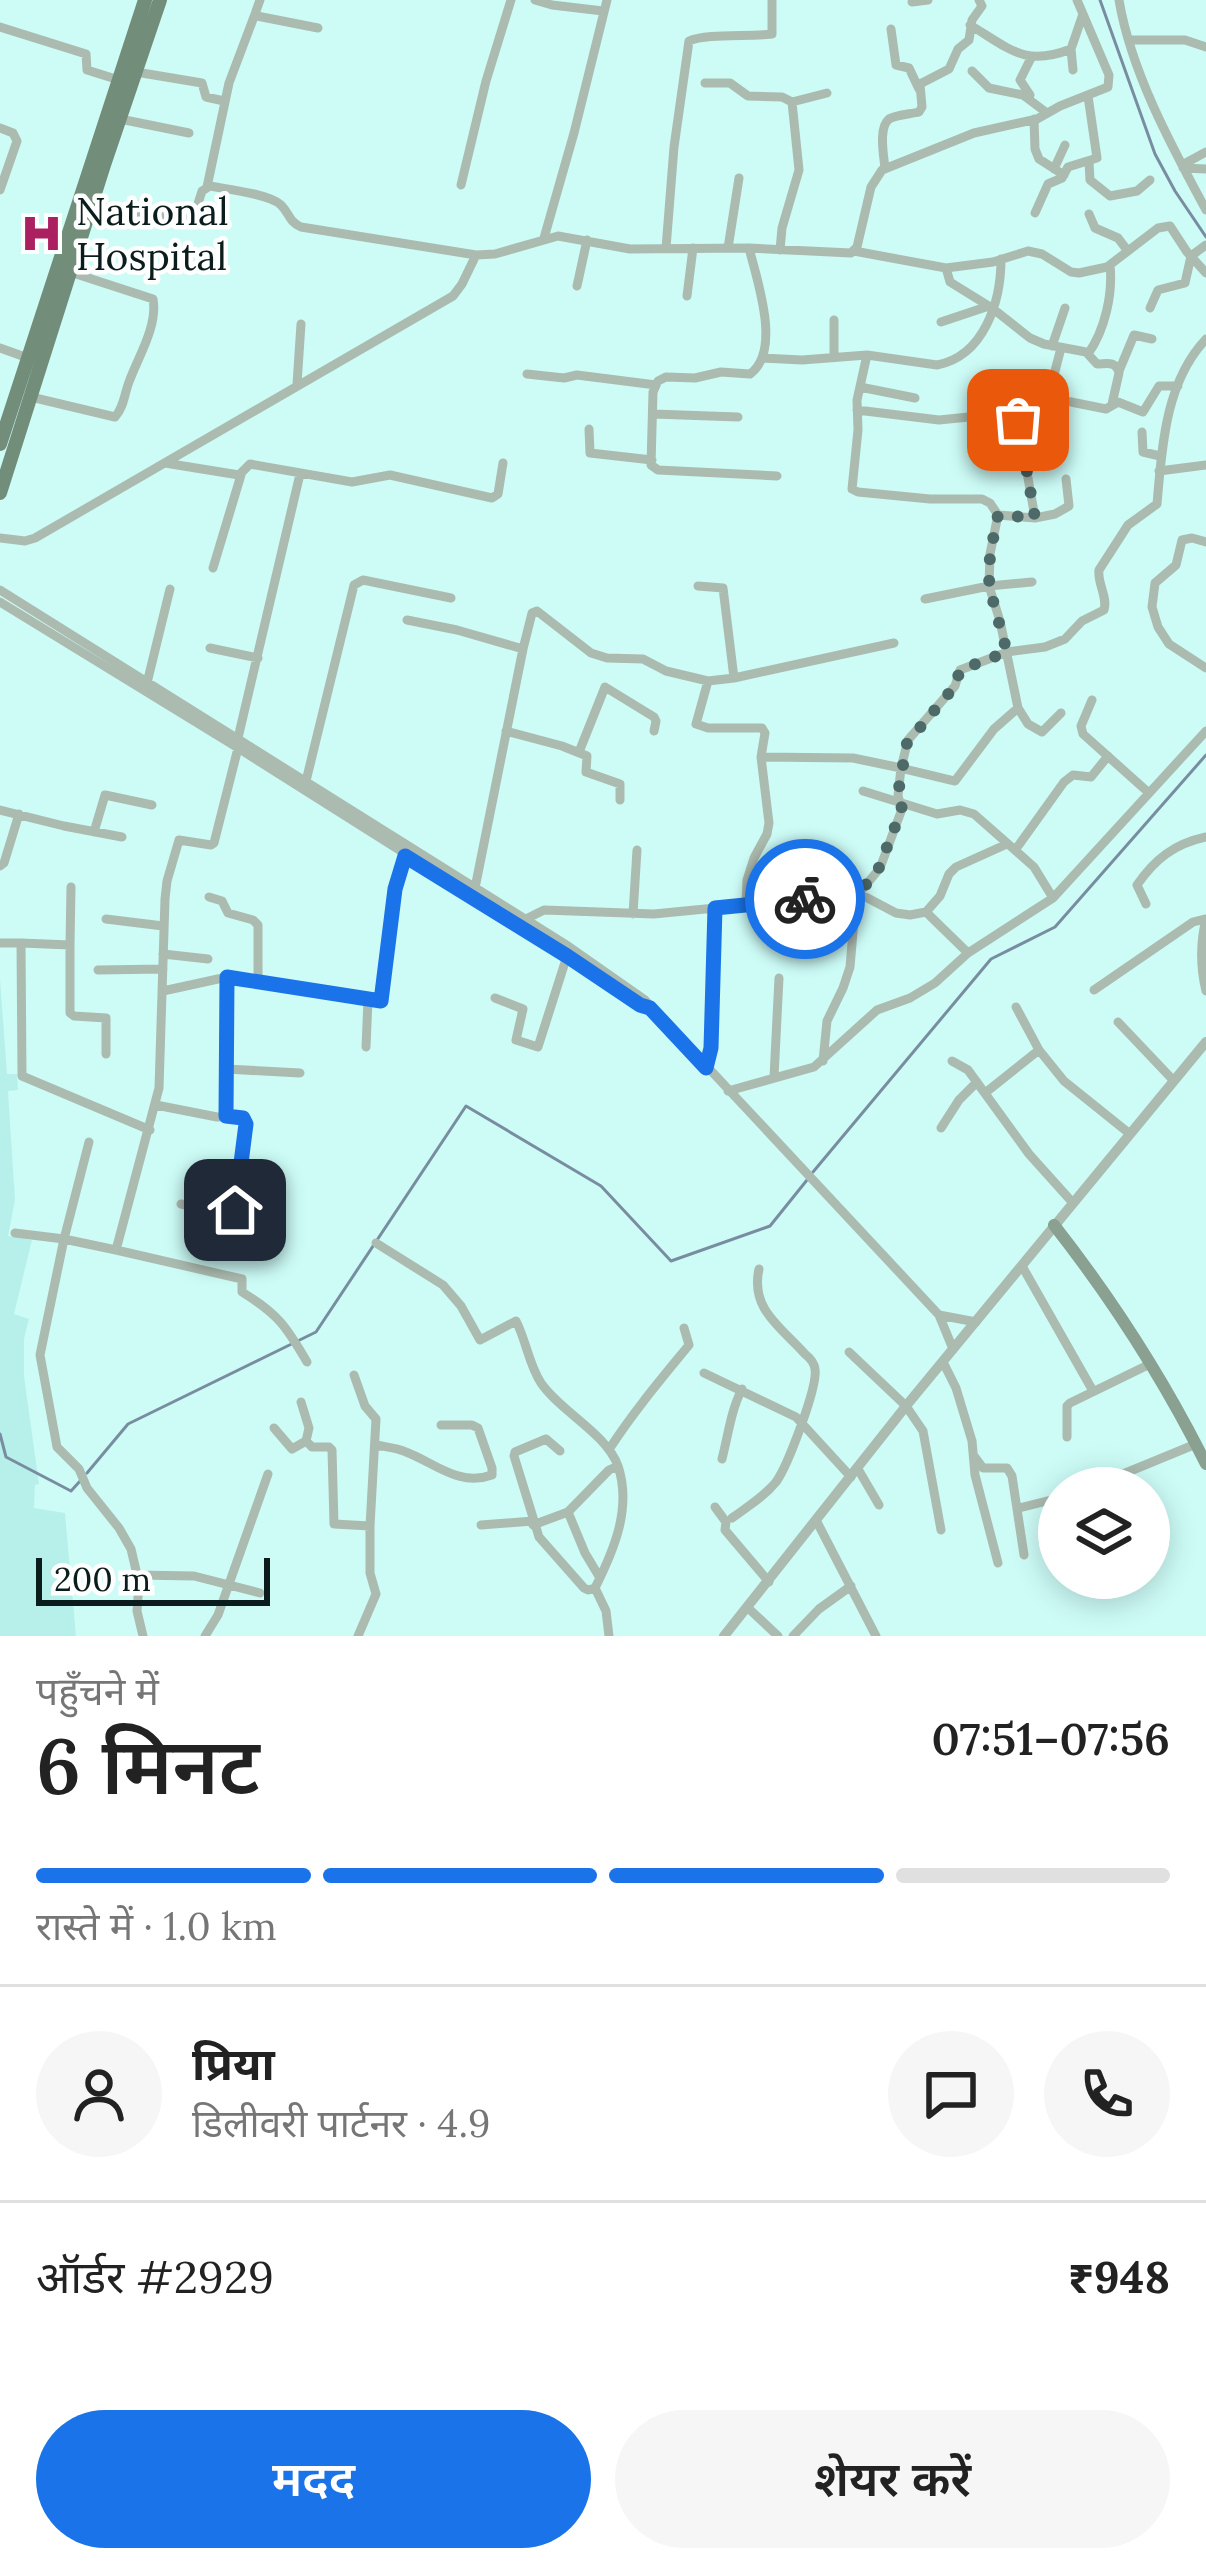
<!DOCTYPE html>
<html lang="hi">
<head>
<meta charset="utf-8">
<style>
	:root { --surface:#fff; --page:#f6f6f6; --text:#222; --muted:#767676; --line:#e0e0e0; --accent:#1a73e8 }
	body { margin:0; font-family:Lora,"Noto Sans Devanagari",serif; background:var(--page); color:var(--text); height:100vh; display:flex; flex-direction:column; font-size:45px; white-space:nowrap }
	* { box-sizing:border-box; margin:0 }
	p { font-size:39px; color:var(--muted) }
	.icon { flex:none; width:66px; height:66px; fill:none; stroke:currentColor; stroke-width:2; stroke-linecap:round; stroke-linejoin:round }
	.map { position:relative; height:1636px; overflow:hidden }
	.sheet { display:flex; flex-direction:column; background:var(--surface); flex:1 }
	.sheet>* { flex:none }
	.fabs { position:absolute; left:1038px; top:1467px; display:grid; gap:24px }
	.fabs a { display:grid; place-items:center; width:132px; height:132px; border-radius:50%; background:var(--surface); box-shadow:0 6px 30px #0003; font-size:60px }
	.scale { position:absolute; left:36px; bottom:30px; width:234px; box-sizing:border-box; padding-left:12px; border:6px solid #0a1c1b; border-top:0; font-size:33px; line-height:42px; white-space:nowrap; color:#0a1c1b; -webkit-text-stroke:9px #fefefe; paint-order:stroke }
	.pin { position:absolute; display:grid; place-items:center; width:102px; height:102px; color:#fff; margin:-51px; border-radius:24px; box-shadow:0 6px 18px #0006 }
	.courier { position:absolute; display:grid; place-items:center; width:120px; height:120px; margin:-60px; border:9px solid #1a73e8; border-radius:50%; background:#fff; color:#222; box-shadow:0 3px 15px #0007 }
	.headline em { font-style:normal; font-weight:600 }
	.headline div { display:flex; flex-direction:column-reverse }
	.headline { display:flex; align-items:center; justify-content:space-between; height:204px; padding:0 36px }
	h1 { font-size:78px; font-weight:600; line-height:90px }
	.bar { display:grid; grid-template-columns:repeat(4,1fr); gap:18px 12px; align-content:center; height:144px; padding:0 36px }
	.bar i { height:15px; border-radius:9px; background:var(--line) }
	.bar .on { background:var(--accent) }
	.bar p { grid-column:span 4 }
	.line { display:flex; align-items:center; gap:30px; padding:0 36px; border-top:3px solid var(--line) }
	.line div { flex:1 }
	.round { display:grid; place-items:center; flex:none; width:126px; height:126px; border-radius:63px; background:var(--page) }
	.button { display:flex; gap:24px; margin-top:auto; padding:24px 36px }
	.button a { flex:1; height:138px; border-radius:72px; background:var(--accent); color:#fff; font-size:48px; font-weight:600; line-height:138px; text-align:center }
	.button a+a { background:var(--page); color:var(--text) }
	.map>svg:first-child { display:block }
</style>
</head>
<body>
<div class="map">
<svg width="1206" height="1636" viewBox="0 0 1206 1636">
	<rect width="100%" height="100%" fill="#cdfcf7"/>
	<path fill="#b7f0ea" d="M0 979 7 1074H17L18 1090 8 1091 15 1200 8 1236 32 1240 14 1314 29 1319 24 1339V1376L39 1484 35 1485 34 1508 65 1513 76 1636H0Z"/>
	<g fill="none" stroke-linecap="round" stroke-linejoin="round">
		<path stroke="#798da1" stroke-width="3" d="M1100 0 1155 154 1175 191 1206 237
			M813 1172 991 959 1055 927 1206 755
			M0 1434 6 1457 71 1491 81 1480
			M87 1473 128 1424 316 1332 466 1106 601 1186 671 1261 770 1226 807 1180"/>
		<path stroke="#acbbb0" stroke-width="9" d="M260 0 256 11 257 16 318 28
			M535 0 552 5 603 11
			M1119 0C1131 72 1172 147 1206 210
			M912 2 928 0
			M970 25C1010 49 1025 67 1071 49
			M0 27 86 54 87 70 119 80
			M891 29 896 65 909 68 919 89
			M1130 40H1185L1206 47
			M1073 70 1071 49 1083 14
			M972 71 989 88 1023 95 1047 113
			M136 72 202 83 206 97 224 101
			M705 83H730L748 96 782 97 792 102 799 170 782 228 780 250
			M1030 95 1020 80 1031 58
			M792 102 827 93
			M120 119 189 133
			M1034 119 1035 149 1039 159 1064 175
			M0 128 13 133 17 141 0 190
			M1089 162 1090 180 1110 196 1137 191 1150 180
			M1182 165 1206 152
			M1183 168 1206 169
			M885 169C884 156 878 128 889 119 896 115 911 114 919 112L922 107 920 84 949 69 958 49 969 40 972 20 982 6 979 0
			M1054 169 1065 145
			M461 185 486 81 511 0
			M207 187 229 83 255 14
			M90 206 186 220 195 213 202 191 210 186C226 189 270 194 281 205 290 214 288 221 301 227L476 255 495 254 558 236 630 249 749 248 851 253 857 247 871 187 882 170 974 133 1037 119 1060 106 1108 87 1109 75 1077 0
			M1035 213 1048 184 1062 178 1068 167 1097 158 1088 96
			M1089 214 1095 228 1118 238 1127 250
			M544 238 574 133 607 0
			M666 248 674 147 689 41C706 33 749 37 772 34V0
			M728 248 739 178
			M749 248C757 280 782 351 750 374L721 372 695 378 666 377 658 381 653 392 651 465 658 470 777 476
			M854 251 946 268 993 262 1028 251 1042 254 1071 272 1079 273 1107 267 1158 228 1170 226 1187 252 1206 273
			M946 268 950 282 992 308 1030 338 1044 344 1086 352 1097 364C1106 364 1116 360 1119 373L1112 404
			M577 286 587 240
			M687 296 693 248
			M1150 308 1158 290 1185 283 1191 256 1206 245
			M941 322 989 306
			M1052 346 1065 308
			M0 348 28 358
			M1088 354C1105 330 1113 294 1110 265
			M867 355 857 400 858 430 852 489 858 492 930 499H982L990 503 998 515 990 554 989 586 1000 621 1018 708 1028 724 1042 732 1061 713
			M834 356V320
			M762 358 802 360 867 355 937 365C984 356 1001 302 1001 259
			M1119 371 1134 335 1152 339
			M527 374 564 378 577 375 656 385
			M297 384 301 324
			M860 387 915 398
			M31 397 115 417C124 407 124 395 129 382 138 357 158 326 153 299L70 272
			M1054 408V375L1061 348
			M857 410 939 420 1008 413H1042L1066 401 1106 409 1118 402 1143 412 1159 386H1178
			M1009 413 1015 379
			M653 414 738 417
			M1017 415 1035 518 1055 514 1069 506 1066 479
			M589 429 590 453 652 460
			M1142 432 1143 452 1160 456
			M165 463 239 475 250 464 352 482 390 475 492 498 498 494 503 463
			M1159 471 1206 465
			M998 515 1035 518
			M0 538 25 541 35 538 453 296 462 284 476 255
			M1206 542 1192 538 1182 540 1176 565 1155 583 1152 607 1158 627 1169 644 1206 668
			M213 568 241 475
			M0 590 565 944 645 1000 939 1315 953 1349
			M925 599 989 586 1032 582
			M0 602 238 748 567 956 637 1003 649 1008
			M407 620 457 630 523 649 475 888
			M210 648 258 658
			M523 649 532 613 537 611 591 653 607 658 643 659 666 671 708 681 734 678 723 588 698 586
			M734 678 894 643
			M708 681 696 724 708 728H762L765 733 761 757
			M147 683 170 589
			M1092 700 1081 726 1083 734 1149 793
			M506 731 562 746 587 756 586 772 620 784V800
			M238 738 300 474
			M238 748 214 843 211 845 179 840 167 881 165 899 159 1088 116 1250 242 1279V1292C278 1314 286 1326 307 1362
			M579 752 605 687 654 717 656 721 654 731
			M306 781 354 585 363 580 451 598
			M863 791 937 814 960 810 974 814 1034 867 1053 898
			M0 810 64 826 122 837
			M94 832 105 795 152 805
			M1016 849 1064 782 1073 775 1091 777 1108 756
			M0 866 4 863 19 814
			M209 897 222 901 228 913 253 920 258 925V980
			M1146 904 1137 885C1155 859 1174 844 1206 837
			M926 912 940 896 949 874 956 867 1007 844
			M633 914 637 850
			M106 919 163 926
			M526 919 544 910 654 914 746 905
			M1206 919C1200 943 1200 966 1206 991
			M0 943H21
			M70 945 71 887
			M968 953 926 912 910 915 896 913 858 893 746 905 747 880 754 858 767 834 769 823 761 757 853 758 901 768 908 740 955 686 960 670 1007 652 1045 647 1065 639 1082 621 1104 610C1108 597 1097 583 1099 570L1128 525 1157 504C1162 448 1165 382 1206 339
			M163 954 208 959
			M98 970 163 969
			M227 977 381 1001 396 889 405 855
			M1094 990 1193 922 1205 919
			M163 991 227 977 226 1116
			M495 998 523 1009 516 1040 538 1047 567 956
			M1016 1007 1039 1050
			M1118 1022 1174 1081
			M366 1047 368 1000
			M106 1054V1018L74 1016 70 1013V945L21 943 22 1076 150 1130
			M823 1061 827 1021 843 988 850 967 856 897 880 868 902 809 898 796 901 768 955 781 994 729 1018 708
			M952 1061 968 1070 1029 1154 1073 1203
			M706 1068 711 1048 715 908
			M226 1069 300 1073
			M774 1077 779 978
			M728 1091 814 1067 877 1010 910 998 935 983 968 953 1053 898 1206 731
			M985 1093 1039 1050 1064 1081 1130 1134
			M156 1105 217 1117 239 1116 245 1121 233 1213 228 1214 181 1204
			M941 1128 959 1100 977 1082
			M89 1142 64 1239 40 1355 57 1447 79 1469 87 1488 119 1528 131 1549 139 1583 137 1611 143 1636
			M15 1233 64 1239 116 1250
			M376 1243 443 1285 461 1306 480 1340 516 1321C526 1340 529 1365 541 1383 561 1412 606 1433 618 1466
			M1022 1266 1093 1391
			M939 1315 976 1322
			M849 1352 906 1406 923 1431 941 1530
			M943 1362 956 1388 972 1441 975 1475 998 1563
			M704 1373 796 1417 851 1477
			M274 1428 292 1449 306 1441 309 1428 301 1402
			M1067 1437V1406L1070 1403 1150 1364
			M306 1441 312 1447H329L332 1450 334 1524 370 1526 376 1419 365 1406 354 1375
			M376 1445C386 1447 397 1448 406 1452 435 1463 459 1487 492 1475V1468L478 1428 472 1425H441
			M610 1448C634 1411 662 1378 689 1345L684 1328
			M560 1451 546 1439 515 1452 514 1456 539 1537 584 1588 588 1590 595 1588 606 1611 609 1636
			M974 1456 983 1468H1007L1012 1476 1024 1555
			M722 1459C728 1436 731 1410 742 1389
			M858 1469 879 1505
			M1089 1488 1196 1444
			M715 1507 726 1522 725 1530 769 1582
			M1019 1508 1059 1498
			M568 1512 609 1470 618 1466C632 1508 614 1550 595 1588
			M732 1518C747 1507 764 1497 776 1482 787 1467 818 1387 815 1369 814 1362 810 1358 805 1354 781 1327 750 1309 759 1269
			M817 1522 876 1636
			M481 1525 533 1521
			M533 1525 568 1512 585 1553 600 1578
			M136 1575 194 1576 260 1593
			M747 1607 778 1636
			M205 1636 218 1615 268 1474
			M358 1636 376 1594 370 1573V1526
			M793 1636 819 1609 851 1586"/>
		<path stroke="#acbbb0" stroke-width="10" d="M724 1636 906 1406 1206 1042"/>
		<path stroke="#8aa091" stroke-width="12" d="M1054 1225C1112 1299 1164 1380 1206 1464"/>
		<path stroke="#728d7a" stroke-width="14" d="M0 444 145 0
			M0 493 104 165 160 0"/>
	</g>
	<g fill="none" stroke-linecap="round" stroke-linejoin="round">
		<path stroke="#4e6a68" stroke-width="12" stroke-dasharray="0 21.6" d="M805 899 857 893 876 875 902 809 898 793 907 743 955 686 960 670 1007 652 989 586 990 554 998 515 1035 518 1018 420"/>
		<path stroke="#1a73e8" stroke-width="15" d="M235 1210 246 1124 243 1118 226 1116 227 977 381 1001 395 889 405 856 567 956 640 1005 650 1008 706 1068 711 1048 715 908 805 899"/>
	</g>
	<defs>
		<symbol id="hospital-bare" viewBox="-9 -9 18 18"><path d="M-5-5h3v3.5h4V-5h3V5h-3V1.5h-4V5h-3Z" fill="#ab2061" stroke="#fefefe" stroke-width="2.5" paint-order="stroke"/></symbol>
	</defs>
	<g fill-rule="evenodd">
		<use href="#hospital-bare" x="12" y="204" width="59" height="59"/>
	</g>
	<g text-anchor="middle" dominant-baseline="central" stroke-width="9" stroke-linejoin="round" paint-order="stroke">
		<g font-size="39" fill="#0a1c1b" stroke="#fefefe" text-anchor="start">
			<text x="76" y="211">National<tspan x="76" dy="45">Hospital</tspan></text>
		</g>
	</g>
</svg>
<div class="fabs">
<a><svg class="icon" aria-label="layers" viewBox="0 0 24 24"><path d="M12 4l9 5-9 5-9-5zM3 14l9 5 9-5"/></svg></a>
</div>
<div class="scale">200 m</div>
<div class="pin" style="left:1018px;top:420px;background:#ea580c"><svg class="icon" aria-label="bag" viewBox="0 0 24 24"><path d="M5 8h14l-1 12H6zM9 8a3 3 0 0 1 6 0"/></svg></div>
<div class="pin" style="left:235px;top:1210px;background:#1f2937"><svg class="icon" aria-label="home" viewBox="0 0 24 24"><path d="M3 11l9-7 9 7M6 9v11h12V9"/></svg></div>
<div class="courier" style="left:805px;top:899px"><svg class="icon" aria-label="bike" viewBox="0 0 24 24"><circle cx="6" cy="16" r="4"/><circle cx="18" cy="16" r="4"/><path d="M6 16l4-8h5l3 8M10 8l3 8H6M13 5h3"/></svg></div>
</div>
<section class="sheet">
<div class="headline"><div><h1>6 मिनट</h1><p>पहुँचने में</p></div><em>07:51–07:56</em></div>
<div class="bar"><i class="on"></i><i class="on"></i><i class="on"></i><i></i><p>रास्ते में · 1.0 km</p></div>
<div class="line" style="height:216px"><a class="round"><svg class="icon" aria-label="person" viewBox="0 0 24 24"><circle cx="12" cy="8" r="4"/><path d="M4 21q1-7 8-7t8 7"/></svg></a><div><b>प्रिया</b><p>डिलीवरी पार्टनर · 4.9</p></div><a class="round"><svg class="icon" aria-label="chat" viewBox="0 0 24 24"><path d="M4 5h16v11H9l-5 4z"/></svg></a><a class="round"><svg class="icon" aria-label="phone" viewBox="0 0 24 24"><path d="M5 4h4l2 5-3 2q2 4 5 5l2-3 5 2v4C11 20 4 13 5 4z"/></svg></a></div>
<div class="line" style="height:156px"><div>ऑर्डर #2929</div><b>₹948</b></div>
<div class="button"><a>मदद</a><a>शेयर करें</a></div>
</section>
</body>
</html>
